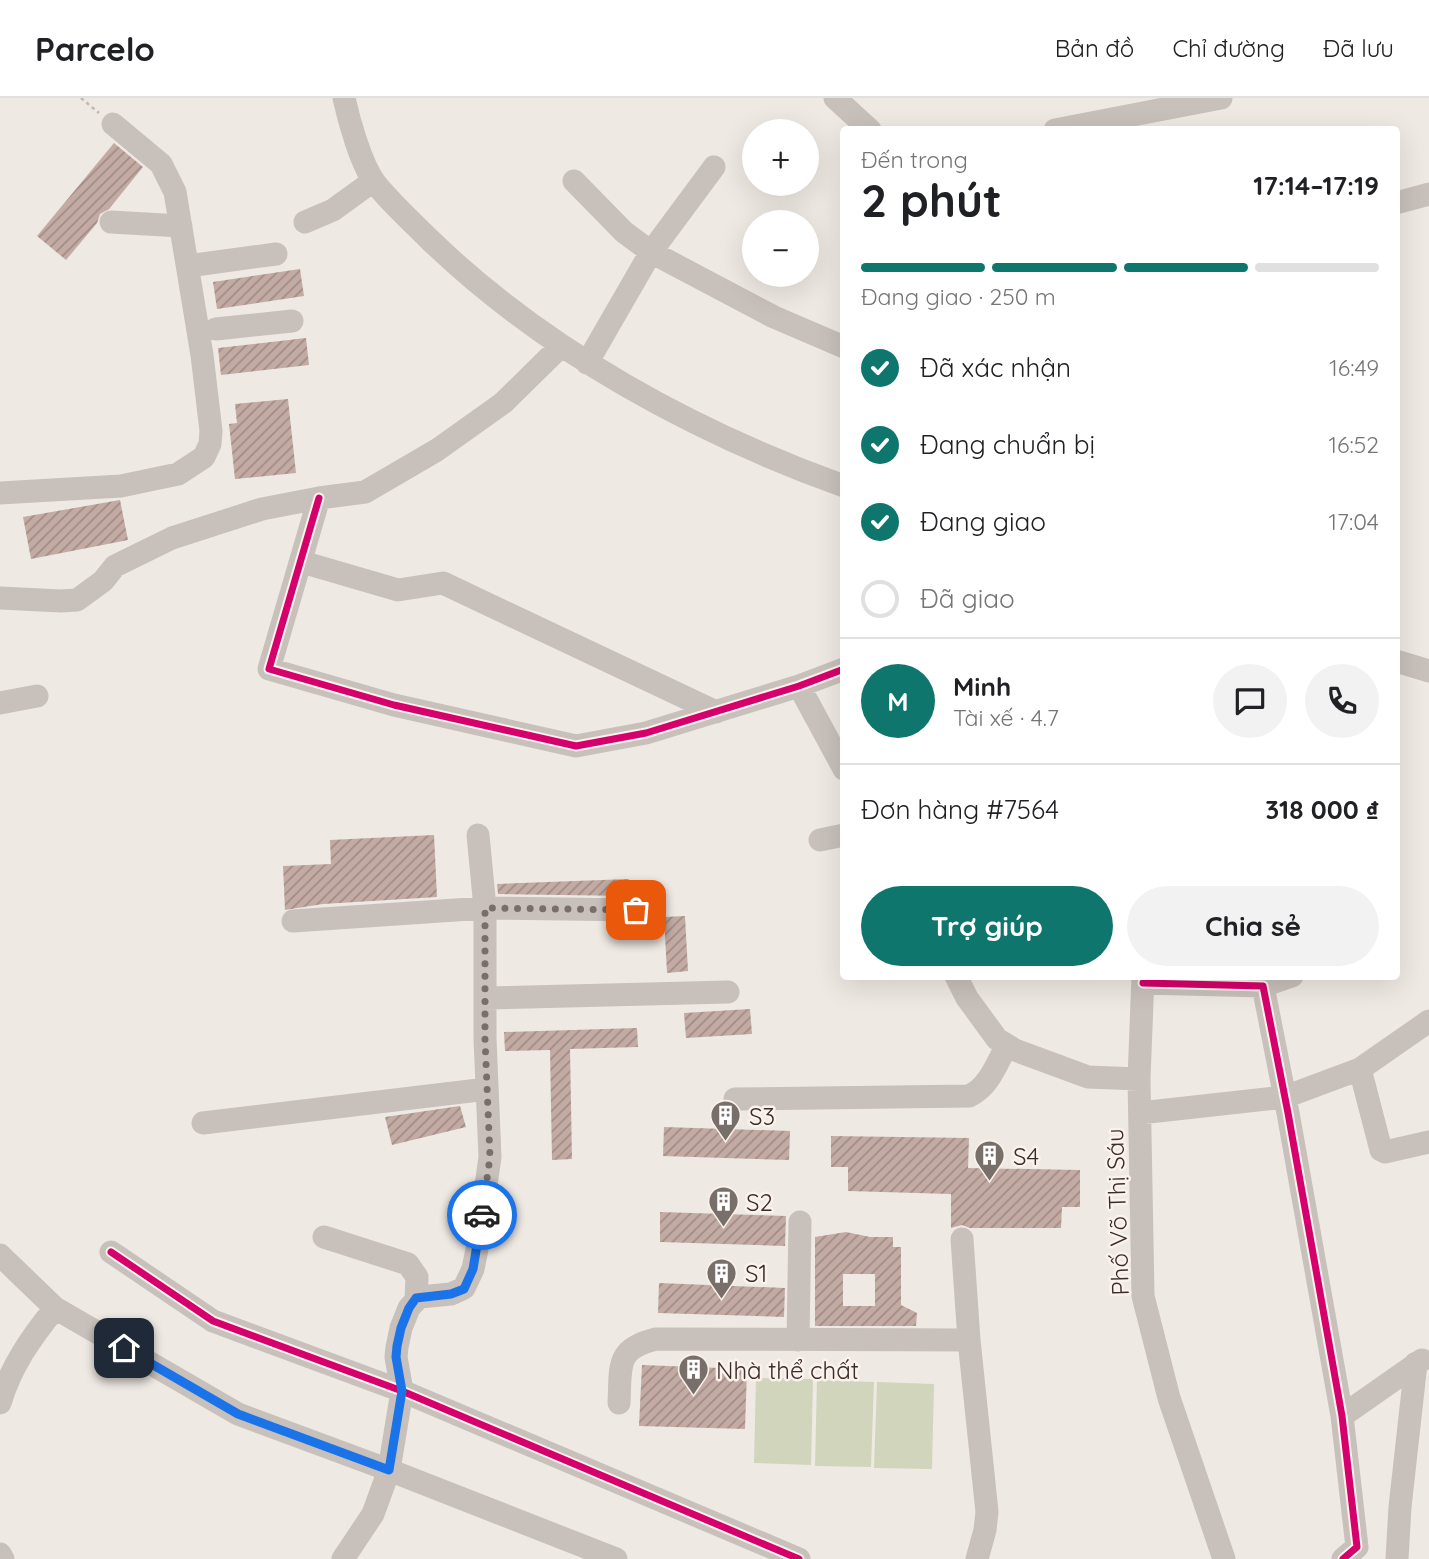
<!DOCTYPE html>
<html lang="vi">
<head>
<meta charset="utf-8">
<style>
	:root { --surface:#fff; --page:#f2f2f2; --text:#202124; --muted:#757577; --line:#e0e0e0; --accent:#0f766e }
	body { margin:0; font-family:Quicksand,sans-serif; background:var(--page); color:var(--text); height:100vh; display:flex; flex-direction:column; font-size:26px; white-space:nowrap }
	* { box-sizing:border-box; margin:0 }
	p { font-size:23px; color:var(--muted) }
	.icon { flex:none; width:38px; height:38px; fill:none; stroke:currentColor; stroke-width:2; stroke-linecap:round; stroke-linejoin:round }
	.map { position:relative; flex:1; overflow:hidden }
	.side { position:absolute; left:840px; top:28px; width:560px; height:854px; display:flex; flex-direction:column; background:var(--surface); border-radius:7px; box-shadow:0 7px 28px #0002 }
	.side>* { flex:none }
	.buttons { position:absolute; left:742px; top:21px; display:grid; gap:14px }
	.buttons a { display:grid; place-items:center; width:77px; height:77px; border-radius:50%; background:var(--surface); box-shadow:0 7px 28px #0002; font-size:35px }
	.pin { position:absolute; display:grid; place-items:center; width:60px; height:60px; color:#fff; margin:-30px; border-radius:14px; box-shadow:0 4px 10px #0006 }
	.courier { position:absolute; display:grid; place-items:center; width:70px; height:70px; margin:-35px; border:5px solid #1a73e8; border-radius:50%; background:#fff; color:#222; box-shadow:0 2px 9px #0007 }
	.head em { font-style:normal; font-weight:700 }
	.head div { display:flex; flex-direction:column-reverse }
	.head { display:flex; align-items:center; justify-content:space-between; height:119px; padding:0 21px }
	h1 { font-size:46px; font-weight:700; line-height:52px }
	.bar { display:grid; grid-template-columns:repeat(4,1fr); gap:10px 7px; align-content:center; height:84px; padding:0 21px }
	.bar i { height:9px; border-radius:5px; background:var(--line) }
	.bar .on { background:var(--accent) }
	.bar p { grid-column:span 4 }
	.line { display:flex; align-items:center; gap:18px; padding:0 21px; border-top:2px solid var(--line) }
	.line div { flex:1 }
	.round { display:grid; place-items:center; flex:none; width:74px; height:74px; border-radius:37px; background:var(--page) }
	ol { padding:0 21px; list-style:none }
	li { display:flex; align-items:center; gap:21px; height:77px }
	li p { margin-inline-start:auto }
	li .icon { padding:7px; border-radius:50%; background:var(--accent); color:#fff; stroke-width:4 }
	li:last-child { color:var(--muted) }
	li i { width:38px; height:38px; border:4px solid var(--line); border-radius:50% }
	.cta { display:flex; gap:14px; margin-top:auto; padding:14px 21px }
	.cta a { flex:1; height:80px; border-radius:42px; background:var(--accent); color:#fff; font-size:28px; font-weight:700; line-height:80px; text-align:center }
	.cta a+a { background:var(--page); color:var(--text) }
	header { display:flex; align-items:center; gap:42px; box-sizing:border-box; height:98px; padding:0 35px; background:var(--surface); border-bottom:2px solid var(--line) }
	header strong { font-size:33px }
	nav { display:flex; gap:38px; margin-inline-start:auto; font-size:24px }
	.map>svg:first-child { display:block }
</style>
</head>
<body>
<header>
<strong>Parcelo</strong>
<nav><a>Bản đồ</a><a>Chỉ đường</a><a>Đã lưu</a></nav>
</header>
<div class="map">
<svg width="1429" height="1461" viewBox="0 0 1429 1461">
	<defs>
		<pattern id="building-hatch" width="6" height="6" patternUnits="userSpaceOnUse" patternTransform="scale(1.75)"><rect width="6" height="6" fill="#c3aba4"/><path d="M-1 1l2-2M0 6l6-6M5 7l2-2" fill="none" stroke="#9f8c86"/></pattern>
	</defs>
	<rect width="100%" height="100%" fill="#efe9e3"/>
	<path fill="#d1d5bc" d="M756 1280 813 1281 811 1367 754 1365Z
		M817 1282 874 1284 871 1369 815 1368Z
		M877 1284 934 1286 932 1371 874 1370Z"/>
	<path fill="url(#building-hatch)" fill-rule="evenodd" d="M114 45 143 69 109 111 100 116 97 125 66 162 37 138Z
		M300 171 304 198 217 211 213 184Z
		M306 240 309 267 221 277 218 250Z
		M288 301 296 375 235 381 229 326 237 325 235 306Z
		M120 402 128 442 31 461 23 419Z
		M434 737 437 799 323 806 285 812 283 768 331 766 330 742Z
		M629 781 630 798 498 796 497 786Z
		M685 818 688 873 667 875 664 819Z
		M750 911 752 936 686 940 684 915Z
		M637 930 638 949 570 951 572 1061 552 1062 550 952 505 953 504 934Z
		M460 1008 466 1029 392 1047 385 1019Z
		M664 1029 790 1033 789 1062 663 1058Z
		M831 1038 969 1040 968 1070 1080 1072V1109H1062L1061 1130H970L962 1127 951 1130V1096L848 1093V1069H831Z
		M660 1114 786 1118 785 1148 660 1144Z
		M846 1134 870 1139H893V1149H901V1207L917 1215 916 1228H815V1139ZM843 1176H875V1208H843Z
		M659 1185 785 1190 784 1219 658 1215Z
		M642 1267 747 1271 745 1331 639 1328Z"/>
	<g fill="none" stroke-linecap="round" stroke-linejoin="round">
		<path stroke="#c0b9b4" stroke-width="2.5" stroke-dasharray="3.5 3.5" stroke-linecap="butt" d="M81 0 99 15"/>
		<path stroke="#c8c0bb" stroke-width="23" d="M344 0C349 23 361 66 375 85 391 105 412 124 430 142 545 253 694 334 844 388
			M835 0 870 32
			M1055 32 1221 0
			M574 83 624 134 651 154 774 219 844 249
			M1396 105 1429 96
			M111 124 181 128
			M305 124 333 112 373 83
			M188 168 276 156
			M216 231 292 223
			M587 265 651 154 714 69
			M0 395 121 388 178 376 204 359 210 346 211 333 202 257 175 94 161 66 113 26
			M319 400 269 571 394 607 576 648 646 635 799 588 844 571
			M302 464 398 492 443 485 716 614
			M0 500 61 503 77 502 103 483 115 468 172 440 262 411 319 400 365 394 437 352 503 305 561 248
			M1396 563 1429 573
			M799 588 844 671
			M0 605 37 598
			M820 742 844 737
			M293 823 485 810 636 812
			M956 878 967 900 997 941 1015 952 1088 979 1139 981
			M1143 878 1139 981 1143 1198 1169 1300 1224 1461
			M1262 878 1263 888 1292 878
			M1143 885 1263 888 1288 1015 1342 1318 1357 1449 1343 1461
			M485 900 728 894
			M1360 971 1381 1052 1385 1054 1429 1044
			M735 1001 969 998C989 989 997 965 1007 947
			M1140 1015 1285 999 1360 971 1429 923
			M203 1025 487 991
			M324 1139 408 1166 417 1179 416 1201
			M962 1141 969 1242 987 1414 985 1432 977 1461
			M111 1154 213 1223 402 1293 799 1461
			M0 1157 55 1210 238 1316 389 1372 616 1461
			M798 1242 800 1124
			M0 1305C11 1268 31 1240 55 1210
			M619 1305C621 1268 615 1251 656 1241L969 1242
			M1342 1318 1422 1262
			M0 1456 3 1461
			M343 1461 373 1416 389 1372 402 1293 396 1259 397 1249 401 1230 409 1210 419 1199 451 1196 464 1190 473 1171 477 1151 490 1059 485 941V810L478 737
			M1397 1461 1400 1409 1416 1265"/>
		<defs>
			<path id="cycleway" d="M319 400 269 571 394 607 576 648 646 635 799 588 844 571
				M1143 885 1263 888 1288 1015 1342 1318 1357 1449 1343 1461
				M111 1154 213 1223 402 1293 799 1461"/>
		</defs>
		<use href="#cycleway" stroke="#fbf2eb" stroke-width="11"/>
		<use href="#cycleway" stroke="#d6006c" stroke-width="7"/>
	</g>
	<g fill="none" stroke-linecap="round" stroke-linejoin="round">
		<path stroke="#796f6a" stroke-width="7" stroke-dasharray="0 12.6" d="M482 1117 490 1059 485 941V810L636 812"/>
		<path stroke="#1a73e8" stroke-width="9" d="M124 1250 238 1316 389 1372 402 1293 396 1259 397 1248 401 1230 409 1210 416 1200 451 1196 464 1191 473 1171 482 1117"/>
	</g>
	<defs>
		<symbol id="building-pin" viewBox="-11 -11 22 30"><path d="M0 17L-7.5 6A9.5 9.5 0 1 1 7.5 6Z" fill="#796f6a" stroke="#fbf2eb"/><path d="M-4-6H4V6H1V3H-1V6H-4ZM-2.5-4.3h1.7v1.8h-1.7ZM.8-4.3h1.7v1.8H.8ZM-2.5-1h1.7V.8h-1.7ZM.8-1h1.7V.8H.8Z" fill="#fff"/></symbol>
	</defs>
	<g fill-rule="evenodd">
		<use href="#building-pin" x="708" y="1000" width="35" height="47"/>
		<use href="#building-pin" x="972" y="1040" width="35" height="47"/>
		<use href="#building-pin" x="706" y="1086" width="35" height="47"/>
		<use href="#building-pin" x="704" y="1158" width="35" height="47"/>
		<use href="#building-pin" x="676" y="1254" width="35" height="47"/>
	</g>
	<g text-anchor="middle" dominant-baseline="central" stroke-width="5" stroke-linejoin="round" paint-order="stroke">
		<g font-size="24" fill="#392d29" stroke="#fbf2eb" text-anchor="start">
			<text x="749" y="1018">S3</text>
			<text x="1013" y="1058">S4</text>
			<text x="746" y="1104">S2</text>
			<text x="745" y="1175">S1</text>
			<text x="716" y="1272">Nhà thể chất</text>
		</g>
		<g font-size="24" fill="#392d29" stroke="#fbf2eb">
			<text transform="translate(1117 1114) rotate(-92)">Phố Võ Thị Sáu</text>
		</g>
	</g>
</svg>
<div class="buttons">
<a>+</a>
<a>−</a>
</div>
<div class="pin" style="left:636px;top:812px;background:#ea580c"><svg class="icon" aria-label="bag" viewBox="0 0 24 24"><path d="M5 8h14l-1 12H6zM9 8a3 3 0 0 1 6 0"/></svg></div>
<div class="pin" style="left:124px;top:1250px;background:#1f2937"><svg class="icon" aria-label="home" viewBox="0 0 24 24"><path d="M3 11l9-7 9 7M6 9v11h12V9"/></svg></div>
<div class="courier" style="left:482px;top:1117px"><svg class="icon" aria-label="car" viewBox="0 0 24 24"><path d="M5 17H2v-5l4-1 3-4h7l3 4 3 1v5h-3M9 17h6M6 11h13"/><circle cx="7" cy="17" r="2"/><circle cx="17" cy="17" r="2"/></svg></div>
<section class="side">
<div class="head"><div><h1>2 phút</h1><p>Đến trong</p></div><em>17:14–17:19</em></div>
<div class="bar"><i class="on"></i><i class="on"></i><i class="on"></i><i></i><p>Đang giao · 250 m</p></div>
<ol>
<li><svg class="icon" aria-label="check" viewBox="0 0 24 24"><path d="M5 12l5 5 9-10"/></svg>Đã xác nhận<p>16:49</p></li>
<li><svg class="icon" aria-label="check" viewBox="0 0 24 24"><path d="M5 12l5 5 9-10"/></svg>Đang chuẩn bị<p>16:52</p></li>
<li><svg class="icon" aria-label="check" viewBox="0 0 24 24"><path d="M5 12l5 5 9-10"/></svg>Đang giao<p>17:04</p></li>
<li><i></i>Đã giao</li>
</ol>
<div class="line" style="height:126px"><b class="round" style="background:var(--accent);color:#fff">M</b><div><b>Minh</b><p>Tài xế · 4.7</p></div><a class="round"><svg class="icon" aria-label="chat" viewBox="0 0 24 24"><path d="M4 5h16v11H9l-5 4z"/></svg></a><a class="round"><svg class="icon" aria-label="phone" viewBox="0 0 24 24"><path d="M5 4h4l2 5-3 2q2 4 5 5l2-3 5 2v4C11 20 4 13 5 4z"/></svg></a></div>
<div class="line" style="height:91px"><div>Đơn hàng #7564</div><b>318 000 ₫</b></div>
<div class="cta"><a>Trợ giúp</a><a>Chia sẻ</a></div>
</section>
</div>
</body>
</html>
